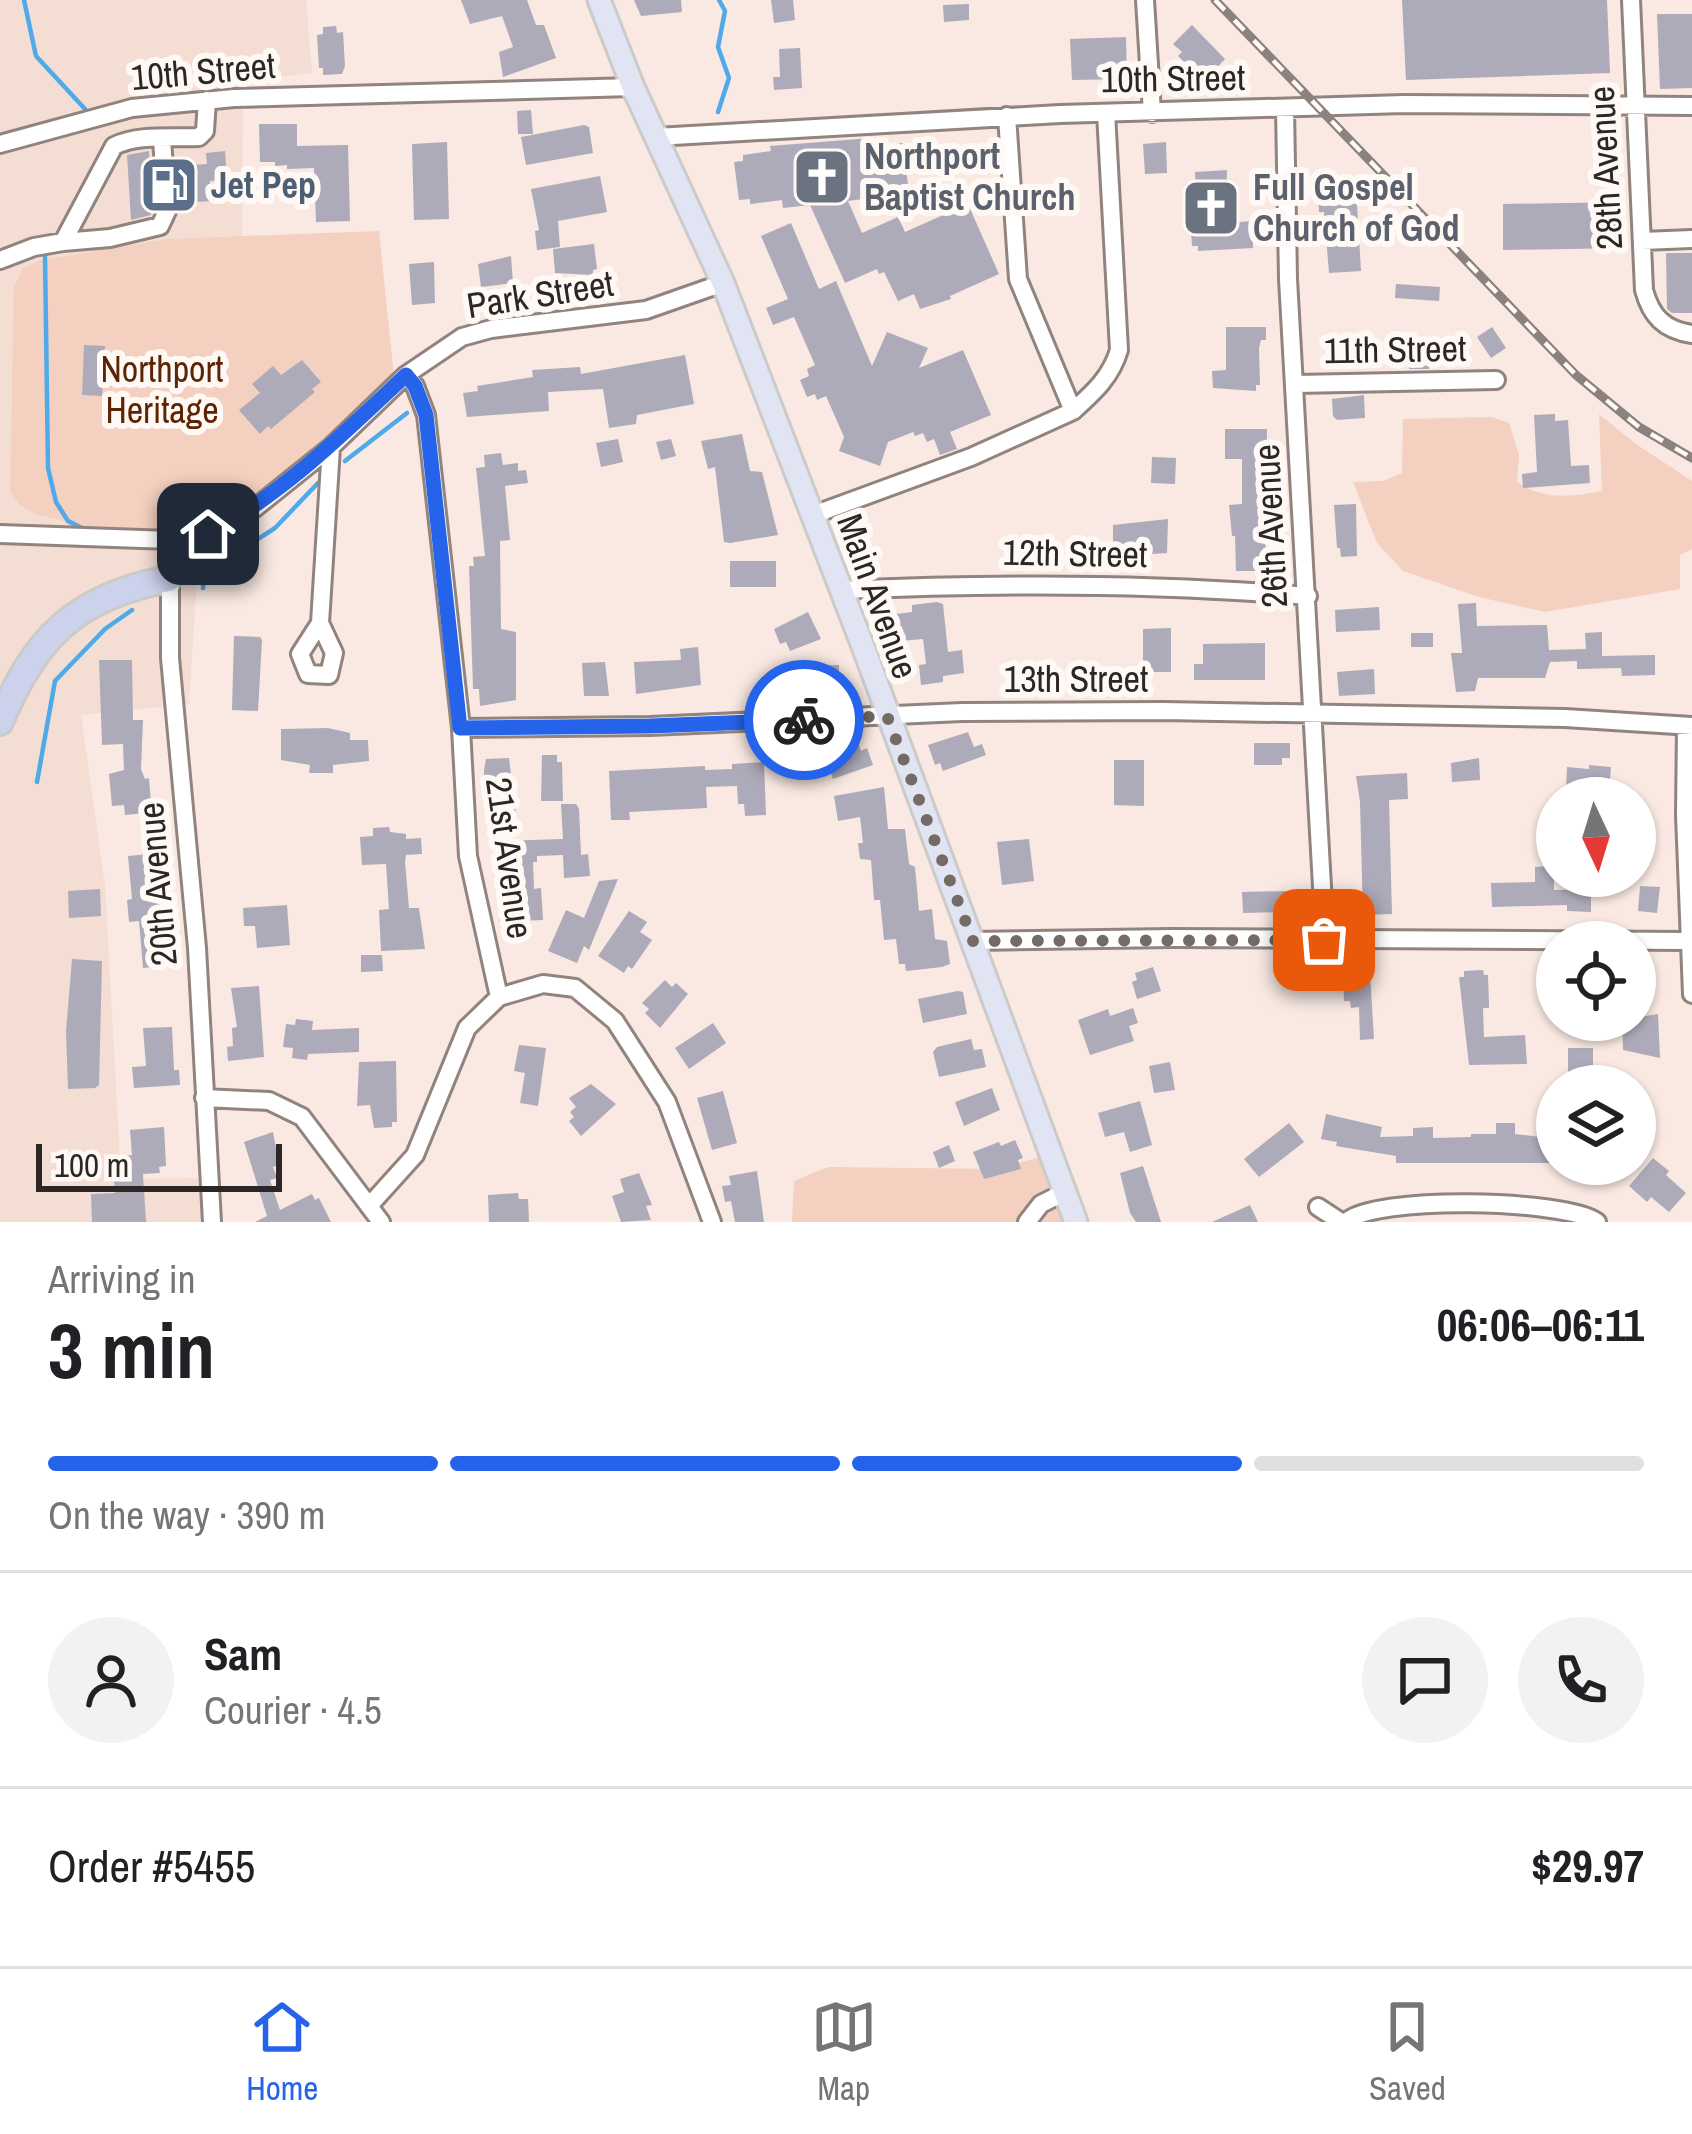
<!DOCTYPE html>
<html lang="en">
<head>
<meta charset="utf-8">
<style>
	:root { --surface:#fff; --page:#f2f2f2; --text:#202124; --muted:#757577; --line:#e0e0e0; --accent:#2563eb }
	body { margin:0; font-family:"Archivo Narrow",sans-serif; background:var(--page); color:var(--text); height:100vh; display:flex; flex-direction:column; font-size:45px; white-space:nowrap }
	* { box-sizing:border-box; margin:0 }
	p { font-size:39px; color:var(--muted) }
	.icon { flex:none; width:66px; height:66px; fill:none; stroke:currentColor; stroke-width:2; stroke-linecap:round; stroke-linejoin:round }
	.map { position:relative; height:1222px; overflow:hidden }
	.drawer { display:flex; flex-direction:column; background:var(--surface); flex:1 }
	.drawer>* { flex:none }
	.needle { width:78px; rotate:176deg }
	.controls { position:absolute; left:1536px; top:777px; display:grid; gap:24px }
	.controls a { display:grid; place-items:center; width:120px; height:120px; border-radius:50%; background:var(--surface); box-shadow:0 3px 9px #0004; font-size:60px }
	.scale { position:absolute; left:36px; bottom:30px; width:246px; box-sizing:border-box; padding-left:12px; border:6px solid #2c2624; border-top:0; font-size:33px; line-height:42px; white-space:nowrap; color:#2c2624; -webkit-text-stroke:9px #fff9f6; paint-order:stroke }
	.pin { position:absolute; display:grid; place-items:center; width:102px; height:102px; color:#fff; margin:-51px; border-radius:24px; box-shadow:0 6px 18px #0006 }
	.courier { position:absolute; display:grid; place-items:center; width:120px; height:120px; margin:-60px; border:9px solid #2563eb; border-radius:50%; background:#fff; color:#222; box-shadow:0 3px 15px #0007 }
	.head em { font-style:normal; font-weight:800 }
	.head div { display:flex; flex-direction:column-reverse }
	.head { display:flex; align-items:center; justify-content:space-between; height:204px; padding:0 48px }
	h1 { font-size:78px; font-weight:800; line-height:90px }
	.bar { display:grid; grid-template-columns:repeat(4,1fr); gap:18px 12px; align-content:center; height:144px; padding:0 48px }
	.bar i { height:15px; border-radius:9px; background:var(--line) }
	.bar .current { background:var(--accent) }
	.bar p { grid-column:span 4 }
	.line { display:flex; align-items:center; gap:30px; padding:0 48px; border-top:3px solid var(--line) }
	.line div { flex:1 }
	.round { display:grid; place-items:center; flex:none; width:126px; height:126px; border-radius:63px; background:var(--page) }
	.tab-bar { display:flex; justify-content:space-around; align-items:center; height:168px; border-top:3px solid var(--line); background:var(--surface); font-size:33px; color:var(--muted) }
	.tab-bar a { display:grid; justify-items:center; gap:6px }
	.tab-bar .current { color:var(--accent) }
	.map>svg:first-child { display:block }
</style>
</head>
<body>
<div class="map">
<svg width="1692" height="1222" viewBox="0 0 1692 1222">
	<rect width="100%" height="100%" fill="#f9e9e2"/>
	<path fill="#f4ddd2" d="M0 0H306L312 73 243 81 242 236 166 239 41 260 23 268 10 491 90 538 198 560 189 704 81 715 105 886 121 1179 201 1178 204 1222H0Z"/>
	<path fill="#f4d0c0" d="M379 231 395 386 331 447 208 534 90 538 60 520 37 515 19 504 10 491 14 287 23 268 41 260 166 239Z
		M1599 414 1636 444 1692 481V549L1680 555V589L1545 612 1479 597 1403 571 1377 543 1353 482 1383 481 1402 473 1403 419 1492 417 1509 423 1519 455 1517 482C1541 500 1574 497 1602 491Z
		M1041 1157 1064 1222H792L794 1181 828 1167 997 1169Z"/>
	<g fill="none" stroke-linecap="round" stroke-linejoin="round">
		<path stroke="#4faae9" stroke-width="4.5" d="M24 0 36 56 85 109
			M718 112 729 78 718 47 725 11 719 0
			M45 257 48 468 56 502 68 521 86 530
			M345 461 407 413
			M203 588 204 574 275 528 318 483
			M37 782 55 681 105 629 132 610"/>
	</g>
	<path fill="#adabb9" d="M461 0H527L536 25H544L556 58 503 77 499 52 513 47 502 16 470 24Z
		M634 0H681L682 12 641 16Z
		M771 0H793L795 20 774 23Z
		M1402 0H1607L1610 73 1406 80Z
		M969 4V20L944 22 943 5Z
		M1657 14H1692V88L1660 89Z
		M1192 25 1225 59 1207 78 1199 69 1195 73 1178 56 1182 52 1173 44Z
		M336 26 337 33 343 32 345 66 342 74 323 75V68H319L317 35 323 34V27Z
		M1126 37 1127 79 1072 80 1070 39Z
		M800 48 802 88 774 90 773 77H780L779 49Z
		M531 110 533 134H518L517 111Z
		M259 124H297V146L348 145 350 221 316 222 314 168 287 169V165L275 166V162H260Z
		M584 125 589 127 593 153 526 165 521 137Z
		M871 138 872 147 903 143 909 193 848 201 862 233 898 217 905 232 968 204 999 274 950 296 951 299 920 309 914 294 898 301 884 272 879 274 877 269 845 283 810 205 783 208 782 200 750 204V199L739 200 734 162 743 161V155L771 151 770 146Z
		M447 142 449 219 414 220 412 144Z
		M1166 142 1167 173 1145 174 1143 144Z
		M149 151 151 215 131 220 127 155Z
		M225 151 227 180 210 181 211 201 182 203 178 166 207 164 206 153Z
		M1227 170 1226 223 1252 221V227L1259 226 1260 241 1253 242V248L1198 251V246H1192L1191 230H1198L1195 172Z
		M600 176 607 212 558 221 560 247 537 250 535 231 539 230 531 189Z
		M1356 187 1361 271 1329 273 1324 212H1319L1318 189Z
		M1625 202V248L1503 250V204Z
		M791 223 819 289 836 281 872 366 887 332 928 348 919 368 963 350 991 415 950 432 957 449 940 455 934 439 927 442 923 433 915 436 913 432 888 442 880 466 839 451 844 437 826 396 817 400 815 394 807 397 800 380 809 376 807 369 815 365 794 317 773 325 766 308 788 299 761 236Z
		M594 244 597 269 593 270V275L555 273 553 249Z
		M1666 253H1692V313H1672L1667 309Z
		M511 256 513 283 481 287 478 264Z
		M434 262 435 303 412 305 409 264Z
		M1396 284 1440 287 1439 301 1395 298Z
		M1226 327H1266V340H1261L1259 348 1260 385H1256V391L1213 388 1212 371 1226 370Z
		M1492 327 1506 348 1491 358 1477 337Z
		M1409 338H1440V363H1429V369H1409Z
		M1331 344H1372V366L1331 367Z
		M84 345 105 346 104 359 122 360 121 384 103 383 102 396 82 395Z
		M685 355 694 404 637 415 636 424 609 428 603 389 548 392 549 411 467 417 463 393 478 391 477 386 533 377 532 370 580 367 581 374Z
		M302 360 321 382 312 389 315 392 271 429 268 426 260 434 239 410 260 393 252 384 273 366 281 375Z
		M1364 395 1365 418 1337 420 1333 416 1332 399Z
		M1555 414V421L1568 420 1571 466 1589 465 1590 483 1523 488 1522 474 1537 472 1534 415Z
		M1225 429H1267L1266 523 1263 524 1268 565H1262V571H1236L1235 536H1232L1229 505 1242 504V459H1225Z
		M742 434 750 471 762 472 778 535 730 543 724 542 715 467 708 469 701 441Z
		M618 439 623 462 601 467 596 443Z
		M671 439 676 456 661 460 656 442Z
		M501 453 503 465 518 463V471L526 470 528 483 505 486 510 540 500 541 501 629 516 632V700L480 706 479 689H473L469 566H474L473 557 485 556 476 468 485 467 484 455Z
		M1152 457 1176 458 1175 484 1151 483Z
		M1356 504 1357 556 1341 557 1340 548H1337L1334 505Z
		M1168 519 1167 553 1135 555V567L1113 568V525Z
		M730 561H776V587H730Z
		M937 602 943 604 948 652 962 650 964 673 943 676V682L921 685 919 665 926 664 923 639 899 641 896 614 912 612V605Z
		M1476 603 1477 626 1547 625 1549 650 1586 649 1585 633 1602 632V656L1655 655V675L1622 676 1621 668 1577 669V661L1550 662 1545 678H1478L1475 691 1456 692 1451 653H1462L1458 604Z
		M1379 607 1380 630 1336 632 1335 610Z
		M808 612 821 639 790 651 786 642 780 644 774 629Z
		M1171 628V672H1143V629Z
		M1411 633H1433V647H1411Z
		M234 636 260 637 262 640 258 711 232 710Z
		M1265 643V680H1194V664H1203V644Z
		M698 647 701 685 636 694 634 662 681 660 680 649Z
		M99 660H132L133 720H143L141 769 145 779 149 778 151 803H145L146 813 125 815 124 805 112 806 109 774 124 770 123 744 102 745Z
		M605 662 609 696H584L582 663Z
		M839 665V675L844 674 845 689 806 690V696H794V702L775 703V685H792V666Z
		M1374 669 1375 694 1339 696 1337 672Z
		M328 728 350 733V740H368L369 761 333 765V773H309L310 765 281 760V729Z
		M968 732 974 747 982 744 986 755 943 771 940 763 935 765 928 745Z
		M856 736 861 751 867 748 873 765 833 779 824 752 834 749 832 744Z
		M1254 743H1290V758H1282V765H1254Z
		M542 755H557V762H562L563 801H541Z
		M509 758 516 815H500L499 800H485L484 770 486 759Z
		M1479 758 1480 780 1452 782 1451 763Z
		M1114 760H1144V806L1114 805Z
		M764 762 766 815 745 816 744 804H738L737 786 706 787 707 808 629 812 630 820H611L609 771 705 766V770L732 769V764Z
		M1589 765 1611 767 1609 793 1566 790 1567 767 1589 769Z
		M1407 773 1408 799 1389 800 1392 914 1363 915 1360 802 1356 776Z
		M884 787 888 829H905L909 864 915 867 919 911 932 909 935 939 947 941 950 964 942 967 906 971 905 964H899L896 939 884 940 880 900H874L871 860 860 859 858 843H863L860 817 838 821 834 796Z
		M561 804H576L579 809 581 855 588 854 590 876 564 878 563 855 537 856V862H533L534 889 541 888 543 920 499 922V902H509L508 890H518V862L501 863V841L563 839Z
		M389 827 390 832 406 834V839L421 838 422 854 406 855 405 862 409 908H419L425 949 381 951 379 910 389 909 386 864 362 865 360 837 373 836V828Z
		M1029 839 1034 881 1002 885 997 842Z
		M161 853 166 855 174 918H168L169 945 175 944 177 960H172V965L143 968 139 921 129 922 127 900 132 899 128 856Z
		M1554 866V890L1591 889V912L1567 911V905L1492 907 1491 883 1535 882V867Z
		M618 879 589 950 584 946 577 963 548 951 566 910 584 918 599 881Z
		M1640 886 1660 887 1657 913 1638 911Z
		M100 889 101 916 69 918 68 891Z
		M1288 891 1289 912 1243 913 1242 892Z
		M287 905 290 945 257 948 255 926H244L243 908Z
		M629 911 647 922 640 932 652 940 632 969 628 966 624 973 598 956Z
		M361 955H382L383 971 361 972Z
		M72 959 102 961 99 1085 95 1088 68 1089 66 1031Z
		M1153 967 1161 991 1137 999 1132 982 1137 980 1135 973Z
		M1483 970 1484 975H1488L1489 1004V1008H1483L1484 1037 1525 1035 1527 1064 1469 1065 1459 977H1464V971Z
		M1370 974 1374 1039 1360 1040 1359 1007 1351 1008 1350 1001H1344L1343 975Z
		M665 980 672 987 676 983 688 994 660 1028 645 1013 649 1009 642 1003Z
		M259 986 264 1057 228 1061 227 1047 233 1046 232 1028 237 1027 231 988Z
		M958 991 963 992 967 1014 923 1023 918 999Z
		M1133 1008 1138 1023 1129 1026 1134 1041 1090 1055 1078 1020 1108 1009 1110 1016Z
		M1658 1014 1660 1058 1623 1050 1622 1020Z
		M296 1019 313 1021 312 1030 359 1028V1052L308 1054 307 1060 292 1058 293 1048 283 1047 286 1024 295 1025Z
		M713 1023 726 1043 689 1069 675 1048Z
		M172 1027 174 1070H179L180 1085 134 1088 132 1067 146 1066 143 1028Z
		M971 1039 974 1050 982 1049 986 1067 939 1077 933 1052 937 1047Z
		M519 1045 546 1048 538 1106 520 1103 525 1073 514 1071Z
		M1568 1048H1593V1075H1568Z
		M396 1061 397 1122H392V1127L374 1128 370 1105 357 1106 359 1062Z
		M1170 1062 1175 1090 1154 1093 1149 1066Z
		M591 1084 616 1104 581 1136 569 1121 574 1117 570 1112 576 1107 569 1098Z
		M992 1088 1000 1110 964 1126 955 1102Z
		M723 1091 737 1143 712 1150 697 1098Z
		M1140 1101 1152 1145 1130 1152 1124 1132 1105 1137 1098 1113Z
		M1326 1114 1382 1127 1380 1137 1413 1136V1128L1433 1127V1138L1471 1137V1134H1496V1123H1515V1134L1557 1139V1163H1396V1156L1336 1146 1337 1142 1321 1139Z
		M1289 1123 1304 1142 1259 1177 1244 1159Z
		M164 1127 166 1166 159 1167 160 1173 143 1174 146 1222H92L91 1194 115 1193 112 1157 132 1155 130 1130Z
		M273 1132 279 1165 273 1167 277 1178 270 1180 280 1210 312 1194 315 1200 319 1198 331 1222H255L267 1216 244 1142Z
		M1015 1140 1023 1158 1018 1160 1021 1169 984 1179 973 1152 999 1142 1001 1146Z
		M949 1145 955 1161 939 1168 933 1152Z
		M1653 1158 1669 1171 1666 1175 1686 1193 1669 1212 1651 1197 1647 1202 1629 1186Z
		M1143 1166 1161 1222H1136L1130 1213 1120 1173Z
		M757 1171 764 1222H735L731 1201 725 1202 722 1186 731 1185 729 1176Z
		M639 1173 652 1205 646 1206 651 1220 621 1222 612 1196 624 1192 620 1179Z
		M518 1193 519 1199H528L529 1222H489L488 1195Z
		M1250 1205 1258 1222H1212Z"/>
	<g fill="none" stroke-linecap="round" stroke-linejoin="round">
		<defs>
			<path id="minor" d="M1145 0 1152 113
				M1631 0 1644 290C1651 316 1664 330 1692 334
				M1285 108 1288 279 1325 940
				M656 137 1060 114 1404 104 1692 106
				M162 139 167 211 160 226 110 238 63 242 114 146C138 134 172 138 199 137L205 131 207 100
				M0 144 132 108 234 98 633 87
				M1642 241 1692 239
				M0 260 34 247 63 242
				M406 375 415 386 426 415 461 728 468 856 499 997
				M1296 384 1496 380
				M1073 411C1094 392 1111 377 1119 350L1106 113
				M813 515 971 457 1073 411 1018 279 1007 116
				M0 534 170 540 208 534 255 508 331 447 406 375 462 337 491 329 646 310 723 283
				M170 540V658L197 948 212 1222
				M841 590C996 583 1153 583 1308 596
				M320 623 331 447
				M320 623 334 653 329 675 308 674 300 654Z
				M1686 726 1685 815 1692 994
				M461 728 650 726 962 712 1163 711 1565 718 1692 726
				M973 941 1172 938 1688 941
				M204 1098 269 1101 302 1117 381 1222
				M369 1206 415 1155 467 1028 499 997 543 984 575 988 615 1021 667 1102 712 1222
				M1318 1207 1341 1222
				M1027 1222 1041 1204 1065 1192
				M1346 1222C1374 1195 1564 1199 1597 1222"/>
			<path id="major" d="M599 0 633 87 723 283 864 649 1076 1222"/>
			<path id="highway" d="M0 722C35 637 76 597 168 579"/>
		</defs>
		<use href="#minor" stroke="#91837d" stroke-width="22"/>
		<use href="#major" stroke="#cccbca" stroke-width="27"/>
		<use href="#highway" stroke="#cccbca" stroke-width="30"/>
		<use href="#minor" stroke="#fff" stroke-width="16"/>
		<use href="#major" stroke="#e0e4f3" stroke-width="21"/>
		<use href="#highway" stroke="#ccd2eb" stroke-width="24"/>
		<defs>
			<path id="rail" d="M1215 0 1576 375 1639 427 1692 458"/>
		</defs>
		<use href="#rail" stroke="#8c827d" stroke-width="9"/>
		<use href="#rail" stroke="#fff9f6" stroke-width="4.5" stroke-dasharray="14" stroke-linecap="butt"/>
	</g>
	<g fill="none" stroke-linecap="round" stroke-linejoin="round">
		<path stroke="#746a66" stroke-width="12" stroke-dasharray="0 21.6" d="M804 720 887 716 973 941 1324 940"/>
		<path stroke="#2563eb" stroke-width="15" d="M208 534C284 493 343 434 406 375L415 386 426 415 460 728 650 726 804 720"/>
	</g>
	<defs>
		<symbol id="church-square" viewBox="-11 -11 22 22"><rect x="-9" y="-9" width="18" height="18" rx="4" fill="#6b7280" stroke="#fff9f6"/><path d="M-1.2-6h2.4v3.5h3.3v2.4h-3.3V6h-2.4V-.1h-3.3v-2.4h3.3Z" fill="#fff"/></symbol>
		<symbol id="fuel-square" viewBox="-11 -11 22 22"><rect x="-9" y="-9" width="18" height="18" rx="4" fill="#5c6f8a" stroke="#fff9f6"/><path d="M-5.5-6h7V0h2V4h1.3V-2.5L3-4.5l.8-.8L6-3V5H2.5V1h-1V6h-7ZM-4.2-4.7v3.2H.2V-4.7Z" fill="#fff"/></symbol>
	</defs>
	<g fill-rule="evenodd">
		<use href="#church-square" x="789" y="144" width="66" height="66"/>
		<use href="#fuel-square" x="136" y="152" width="66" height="66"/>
		<use href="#church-square" x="1178" y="175" width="66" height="66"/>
	</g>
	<g text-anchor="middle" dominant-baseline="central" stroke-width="12" stroke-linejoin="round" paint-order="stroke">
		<g font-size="36" fill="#2c2624" stroke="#fff9f6">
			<text transform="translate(203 71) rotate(-5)">10th Street</text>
			<text transform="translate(1173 78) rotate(-1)">10th Street</text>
			<text transform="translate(1605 168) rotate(-93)">28th Avenue</text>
			<text transform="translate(540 294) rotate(-9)">Park Street</text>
			<text transform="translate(1395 349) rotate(-1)">11th Street</text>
			<text transform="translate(1270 526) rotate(-93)">26th Avenue</text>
			<text transform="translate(1075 553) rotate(1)">12th Street</text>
			<text transform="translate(878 596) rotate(70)">Main Avenue</text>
			<text x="1076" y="679">13th Street</text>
			<text transform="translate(510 858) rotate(82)">21st Avenue</text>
			<text transform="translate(157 884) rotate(-95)">20th Avenue</text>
		</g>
		<g font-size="36" font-weight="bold" fill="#5b616d" stroke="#fff9f6" text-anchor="start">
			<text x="864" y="156">Northport<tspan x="864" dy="41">Baptist Church</tspan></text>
			<text x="1253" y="187">Full Gospel<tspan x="1253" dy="41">Church of God</tspan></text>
		</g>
		<g font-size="36" font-weight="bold" fill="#4e5e75" stroke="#fff9f6" text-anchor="start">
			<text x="211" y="185">Jet Pep</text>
		</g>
		<g font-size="36" fill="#5d2403" stroke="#fff9f6">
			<text x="162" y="369">Northport<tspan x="162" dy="41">Heritage</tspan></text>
		</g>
	</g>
</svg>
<div class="controls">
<a><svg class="needle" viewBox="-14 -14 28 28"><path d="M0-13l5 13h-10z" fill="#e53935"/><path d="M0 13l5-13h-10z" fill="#757577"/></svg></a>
<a><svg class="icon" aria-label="locate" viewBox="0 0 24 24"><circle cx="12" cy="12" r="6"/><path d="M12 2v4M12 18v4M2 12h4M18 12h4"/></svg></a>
<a><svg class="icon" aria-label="layers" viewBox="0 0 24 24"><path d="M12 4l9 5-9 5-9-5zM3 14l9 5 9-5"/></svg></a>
</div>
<div class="scale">100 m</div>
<div class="pin" style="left:1324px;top:940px;background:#ea580c"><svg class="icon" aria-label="bag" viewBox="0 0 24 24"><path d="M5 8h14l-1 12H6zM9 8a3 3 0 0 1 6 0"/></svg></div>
<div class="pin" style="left:208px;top:534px;background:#1f2937"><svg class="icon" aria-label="home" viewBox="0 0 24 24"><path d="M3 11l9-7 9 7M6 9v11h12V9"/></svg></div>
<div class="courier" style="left:804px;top:720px"><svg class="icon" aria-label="bike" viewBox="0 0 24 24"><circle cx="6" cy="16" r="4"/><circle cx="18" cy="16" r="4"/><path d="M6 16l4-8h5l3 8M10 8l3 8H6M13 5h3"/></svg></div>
</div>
<section class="drawer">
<div class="head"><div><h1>3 min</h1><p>Arriving in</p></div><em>06:06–06:11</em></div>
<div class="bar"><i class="current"></i><i class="current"></i><i class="current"></i><i></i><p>On the way · 390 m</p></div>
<div class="line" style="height:216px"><a class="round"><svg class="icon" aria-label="person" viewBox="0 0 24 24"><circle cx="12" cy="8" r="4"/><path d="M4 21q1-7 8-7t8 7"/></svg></a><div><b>Sam</b><p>Courier · 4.5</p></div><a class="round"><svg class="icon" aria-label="chat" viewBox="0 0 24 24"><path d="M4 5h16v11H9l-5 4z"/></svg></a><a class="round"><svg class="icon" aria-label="phone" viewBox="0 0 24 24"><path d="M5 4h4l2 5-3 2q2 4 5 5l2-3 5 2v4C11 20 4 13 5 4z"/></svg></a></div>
<div class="line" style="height:156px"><div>Order #5455</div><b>$29.97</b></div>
</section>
<nav class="tab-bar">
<a class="current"><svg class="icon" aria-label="home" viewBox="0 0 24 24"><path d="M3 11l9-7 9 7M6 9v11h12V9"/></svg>Home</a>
<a><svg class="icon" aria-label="map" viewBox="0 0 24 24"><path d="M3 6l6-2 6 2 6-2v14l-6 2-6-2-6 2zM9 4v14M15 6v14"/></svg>Map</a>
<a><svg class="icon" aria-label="saved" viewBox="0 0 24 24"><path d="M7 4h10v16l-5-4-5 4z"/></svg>Saved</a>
</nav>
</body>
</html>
